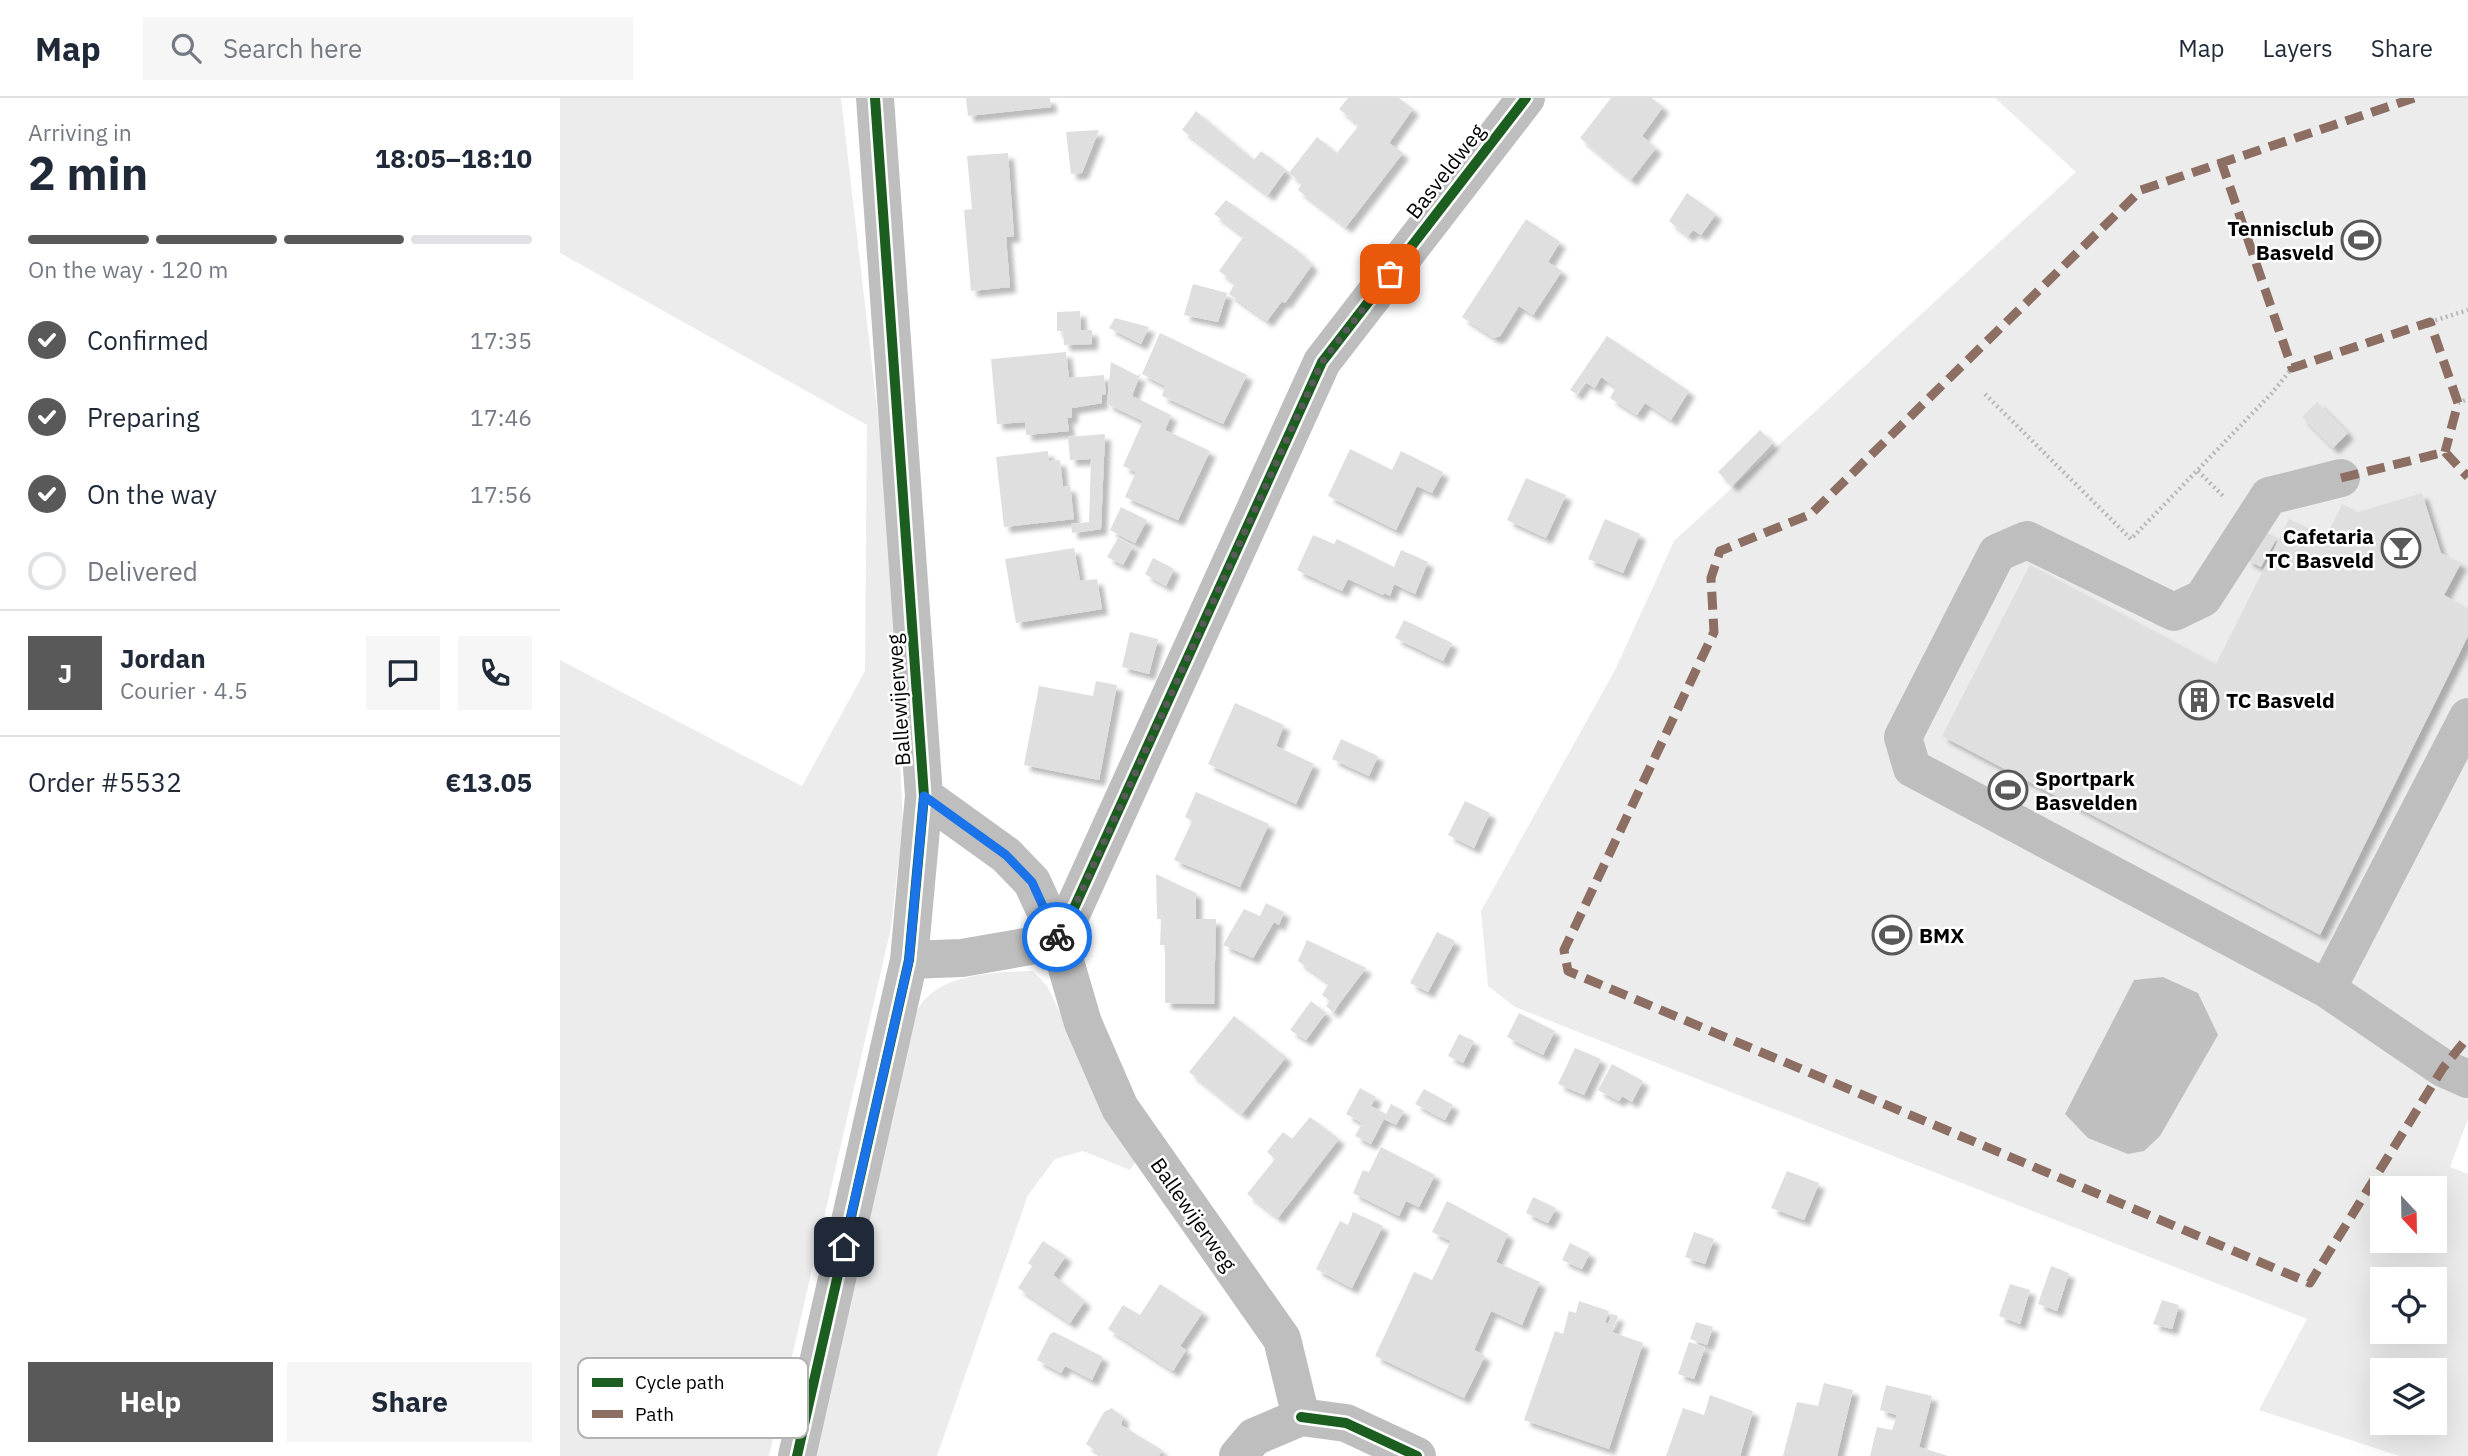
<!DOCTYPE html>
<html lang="en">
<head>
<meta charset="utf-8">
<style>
	:root { --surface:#fff; --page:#f6f6f7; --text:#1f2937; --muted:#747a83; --line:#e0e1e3; --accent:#595959 }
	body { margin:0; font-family:"IBM Plex Sans",sans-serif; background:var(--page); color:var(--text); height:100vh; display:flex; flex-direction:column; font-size:26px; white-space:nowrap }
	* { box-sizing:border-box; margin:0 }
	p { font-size:23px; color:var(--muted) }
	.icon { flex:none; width:38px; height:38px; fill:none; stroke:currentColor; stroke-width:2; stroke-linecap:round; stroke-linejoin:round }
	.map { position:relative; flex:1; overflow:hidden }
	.details { display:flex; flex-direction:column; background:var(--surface); width:560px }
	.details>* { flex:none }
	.needle { width:46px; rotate:158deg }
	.tools { position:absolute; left:1810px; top:1078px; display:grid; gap:14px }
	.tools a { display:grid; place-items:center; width:77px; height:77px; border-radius:0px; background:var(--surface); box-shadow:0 7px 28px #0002; font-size:35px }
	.pin { position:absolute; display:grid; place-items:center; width:60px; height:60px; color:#fff; margin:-30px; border-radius:14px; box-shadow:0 4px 10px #0006 }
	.courier { position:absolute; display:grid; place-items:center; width:70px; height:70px; margin:-35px; border:5px solid #1a73e8; border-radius:50%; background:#fff; color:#222; box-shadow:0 2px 9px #0007 }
	.head em { font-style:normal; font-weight:700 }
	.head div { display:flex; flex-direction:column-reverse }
	.head { display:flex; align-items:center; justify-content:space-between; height:119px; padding:0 28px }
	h1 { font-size:46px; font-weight:700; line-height:52px }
	.bar { display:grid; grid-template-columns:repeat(4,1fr); gap:10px 7px; align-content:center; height:84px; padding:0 28px }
	.bar i { height:9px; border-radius:5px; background:var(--line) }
	.bar .current { background:var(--accent) }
	.bar p { grid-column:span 4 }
	.line { display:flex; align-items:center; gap:18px; padding:0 28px; border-top:2px solid var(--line) }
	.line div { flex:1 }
	.round { display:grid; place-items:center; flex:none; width:74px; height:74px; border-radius:0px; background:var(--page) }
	ol { padding:0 28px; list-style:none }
	li { display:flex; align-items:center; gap:21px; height:77px }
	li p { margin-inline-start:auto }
	li .icon { padding:7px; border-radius:50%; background:var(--accent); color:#fff; stroke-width:4 }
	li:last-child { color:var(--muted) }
	li i { width:38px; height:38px; border:4px solid var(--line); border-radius:50% }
	.primary-button { display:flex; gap:14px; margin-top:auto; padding:14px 28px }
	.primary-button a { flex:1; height:80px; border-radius:0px; background:var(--accent); color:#fff; font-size:28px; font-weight:700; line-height:80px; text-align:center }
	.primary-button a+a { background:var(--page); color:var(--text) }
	header { display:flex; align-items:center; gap:42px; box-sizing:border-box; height:98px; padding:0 35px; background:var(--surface); border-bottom:2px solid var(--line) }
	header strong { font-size:33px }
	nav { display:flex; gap:38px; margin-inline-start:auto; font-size:24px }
	.search { width:490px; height:63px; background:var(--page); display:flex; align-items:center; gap:18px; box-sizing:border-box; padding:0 24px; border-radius:0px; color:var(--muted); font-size:26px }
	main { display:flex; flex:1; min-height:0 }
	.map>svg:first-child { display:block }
</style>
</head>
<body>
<header>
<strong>Map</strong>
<div class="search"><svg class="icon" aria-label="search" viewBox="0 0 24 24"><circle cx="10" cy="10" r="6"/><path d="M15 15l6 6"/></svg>Search here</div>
<nav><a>Map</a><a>Layers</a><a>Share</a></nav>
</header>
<main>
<section class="details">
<div class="head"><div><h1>2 min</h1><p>Arriving in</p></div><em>18:05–18:10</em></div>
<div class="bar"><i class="current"></i><i class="current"></i><i class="current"></i><i></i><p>On the way · 120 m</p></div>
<ol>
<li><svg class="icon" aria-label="check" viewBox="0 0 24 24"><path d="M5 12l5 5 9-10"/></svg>Confirmed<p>17:35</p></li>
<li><svg class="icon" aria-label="check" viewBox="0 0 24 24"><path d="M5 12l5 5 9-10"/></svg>Preparing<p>17:46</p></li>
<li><svg class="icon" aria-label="check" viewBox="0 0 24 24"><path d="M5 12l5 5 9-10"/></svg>On the way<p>17:56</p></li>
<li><i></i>Delivered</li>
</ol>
<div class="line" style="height:126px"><b class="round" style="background:var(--accent);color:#fff">J</b><div><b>Jordan</b><p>Courier · 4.5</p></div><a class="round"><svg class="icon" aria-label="chat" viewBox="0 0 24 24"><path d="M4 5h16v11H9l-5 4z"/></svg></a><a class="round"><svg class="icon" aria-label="phone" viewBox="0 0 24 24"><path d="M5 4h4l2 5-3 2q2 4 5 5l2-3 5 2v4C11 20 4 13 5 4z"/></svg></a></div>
<div class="line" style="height:91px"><div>Order #5532</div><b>€13.05</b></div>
<div class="primary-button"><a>Help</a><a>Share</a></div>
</section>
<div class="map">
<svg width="1908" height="1358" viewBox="0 0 1908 1358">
	<defs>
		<filter id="shadow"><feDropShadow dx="6" dy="6" stdDeviation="2" flood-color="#0004"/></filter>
	</defs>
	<rect width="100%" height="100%" fill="#fff"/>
	<path fill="#ececec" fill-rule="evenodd" d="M0 0H281L328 405 343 724 331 830 209 1358H0V562L242 688 305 573 307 327 0 155Z
		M1435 0H1908V1021L1890 1069 1908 1076V1358H1839L1699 1312 1747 1221 955 909 928 888 921 813 1055 572 1114 443 1516 74ZM1822 1090H1874V1143H1822ZM1822 1181H1874V1234H1822ZM1822 1272H1874V1325H1822Z
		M473 873 487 888 544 1006 576 1063 570 1072 523 1053 495 1061 468 1097 377 1358H250L351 924C355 917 360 906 366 900 391 875 439 874 473 873Z"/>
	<path fill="#bfbfbf" d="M1603 879 1638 895 1658 937 1600 1038 1584 1053 1568 1056 1528 1040 1505 1016 1574 882Z"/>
	<path fill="#dfdfdf" filter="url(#shadow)" d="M406 0H490L491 9 408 18Z
		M788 0H839L853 11 829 45 843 55 786 129 738 92 742 85 729 75 757 39 777 55 799 27 779 11Z
		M1051 0H1092L1103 9 1082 38 1096 50 1071 82 1020 40Z
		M636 13 694 62 701 53 726 72 708 97 622 32Z
		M539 32 522 75 511 76 506 34Z
		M448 55 454 138 446 139 450 189 411 193 404 112 412 111 407 58Z
		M1127 95 1156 116 1141 137 1133 132 1128 138 1109 123Z
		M666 102 737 152 752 167 725 205 722 203 707 223 669 196 675 185 659 173 684 138 654 116Z
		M966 121 1000 144 988 164 1002 173 973 217 959 208 940 238 934 240 902 219Z
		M633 186 667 195 658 224 624 217Z
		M520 213 521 232H532V246L504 247 503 233H497V214Z
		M555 220 589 229 581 246 549 230Z
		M600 235 687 277 663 326 602 298 605 288 582 276Z
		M1047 238 1129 293 1111 322 1085 305 1077 317 1050 300 1056 289 1041 279 1035 290 1025 284 1017 296 1010 292Z
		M506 254 509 280 544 277 546 296 542 297V305L512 310V319L507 320 509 333 466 337 465 324 437 326 431 261Z
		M551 264 578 278 581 274 572 298 611 317 605 332 650 353 618 422 565 399 576 374 563 368 583 323 547 306Z
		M1757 304 1788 335 1773 350 1742 319Z
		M1200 332 1213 345 1172 388 1158 374Z
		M545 336 541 431 512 435 511 426 529 424 531 361 510 362 508 339Z
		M790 351 832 372 841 353 883 374 872 395 857 388 836 432 768 398Z
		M488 353 489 363 500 362 503 389 510 388 514 421 444 429 436 359Z
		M966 380 1006 397 986 440 947 422Z
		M1862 395 1881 455 1901 465 1884 497 1908 511V538L1760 837 1382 638 1470 467 1656 566 1729 421 1766 439 1782 406 1798 414Z
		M561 409 587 422 575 445 550 432Z
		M1045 421 1080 436 1063 475 1028 461Z
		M1702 432 1717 440 1701 469 1686 461Z
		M753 437 774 446 777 441 834 469 841 452 868 464 855 496 834 486 830 498 824 495 823 497 788 481 782 493 737 472Z
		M558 440 573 448 563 467 547 459Z
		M514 450 520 483 537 481 542 511 456 525 445 461Z
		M593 460 614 471 606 488 585 476Z
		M844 522 892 545 883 563 835 540Z
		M570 534 598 541 589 576 562 569Z
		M536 583 557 587 539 682 464 667 479 588 533 598Z
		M675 605 724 627 716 648 754 666 736 706 648 666Z
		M781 641 818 658 809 678 772 661Z
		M636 694 709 726 680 789 614 762 632 723 625 719Z
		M905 703 930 715 914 750 888 737Z
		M596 776 636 795V821H656L654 906 605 905V847H600L601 821H597Z
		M706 805 724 814 719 827 714 824 693 860 663 847 684 811 700 818Z
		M877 834 895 843 868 894 850 885Z
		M747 842 806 870 773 914 766 908 770 903 762 897 769 885 738 863Z
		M751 903 766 915 746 942 730 932Z
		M959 915 995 933 983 957 947 939Z
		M674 918 726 959 682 1016 629 974Z
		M899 936 914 943 903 965 888 958Z
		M1015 950 1041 961 1024 997 998 986Z
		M1052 966 1083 983 1072 1004 1062 998 1059 1003 1038 992Z
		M800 990 816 999 811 1008 826 1016 831 1006 844 1013 836 1027 824 1021 811 1046 795 1038 802 1025 786 1016Z
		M864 991 893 1007 885 1022 855 1006Z
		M750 1019 779 1041 718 1120 687 1096 715 1061 707 1054 723 1034 732 1041Z
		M821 1049 875 1077 859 1109 846 1103 839 1118 793 1095 803 1072 809 1074Z
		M1227 1073 1259 1085 1244 1122 1211 1110Z
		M973 1099 996 1110 988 1125 966 1115Z
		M887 1103 948 1136 936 1164 980 1184 962 1227 931 1213 914 1252 925 1258 904 1300 815 1258 854 1174 872 1182 891 1143 872 1134Z
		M793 1114 823 1128 792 1190 756 1171 780 1123 788 1127Z
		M1134 1134 1154 1141 1145 1166 1125 1159Z
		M483 1143 506 1158 493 1177 525 1203 510 1225 458 1190 472 1168 468 1165Z
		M1010 1145 1030 1155 1022 1171 1002 1162Z
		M1491 1168 1509 1175 1497 1213 1478 1206Z
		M600 1186 643 1214 620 1248 626 1252 613 1273 548 1231 563 1207 580 1217Z
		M1450 1186 1470 1192 1460 1226 1439 1218Z
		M1602 1202 1619 1207 1612 1231 1593 1226Z
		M1019 1203 1049 1213 1045 1224 1048 1226 1052 1216 1058 1218 1052 1234 1083 1245 1049 1351 964 1322 995 1233 1003 1236 1009 1213 1016 1215Z
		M1136 1224 1153 1229 1147 1247 1130 1241Z
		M494 1234 543 1259 532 1282 505 1268 501 1275 477 1262 490 1236Z
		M1129 1244 1145 1249 1134 1281 1118 1276Z
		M1264 1285 1293 1292 1277 1358H1223L1237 1304 1258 1308Z
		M1326 1287 1372 1298 1359 1349 1388 1358H1310L1317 1329 1332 1332 1337 1317 1320 1312Z
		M1150 1297 1193 1313 1180 1358H1106L1123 1310 1144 1317Z
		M552 1310 563 1319 561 1327 602 1352 599 1358H543L526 1346 544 1314Z"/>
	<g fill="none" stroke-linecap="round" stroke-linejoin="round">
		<path stroke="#b9b9b9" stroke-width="4.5" stroke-dasharray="2 3.5" stroke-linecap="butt" d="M1870 224 1908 212
			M1425 296 1571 441 1712 295 1732 270
			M1898 305 1908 301
			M1638 373 1663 398"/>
		<path stroke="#bebebe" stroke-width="38" d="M1781 380 1709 398 1643 500 1614 514 1467 442 1437 455 1343 639 1352 670 1767 891 1883 970 1908 981
			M364 698 446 757 472 784 499 843 523 925 560 1010 722 1241 741 1319
			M499 843 762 264 966 0
			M349 862 402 860 499 843
			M1767 891 1908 619
			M741 1319 786 1325 857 1358
			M237 1358 349 862 364 698 315 0
			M678 1358 694 1339 741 1319"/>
		<path stroke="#8d6e63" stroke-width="9" stroke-dasharray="18 9" stroke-linecap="butt" d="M1854 0 1581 92 1251 416 1160 453 1151 480 1154 534 1004 852 1008 873 1750 1185 1883 970 1908 939
			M1661 63 1732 270 1870 224 1898 305 1885 354
			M1885 354 1908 379
			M1781 380 1885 354"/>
		<defs>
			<path id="cycleway" d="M499 843 762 264 966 0
				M741 1319 786 1325 857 1358
				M237 1358 349 862 364 698 315 0"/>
		</defs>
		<use href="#cycleway" stroke="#fff" stroke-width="15"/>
		<use href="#cycleway" stroke="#1b5e20" stroke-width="10"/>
	</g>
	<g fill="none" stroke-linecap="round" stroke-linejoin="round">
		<path stroke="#595959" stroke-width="7" stroke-dasharray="0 12.6" d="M497 839 499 843 762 264 830 176"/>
		<path stroke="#1a73e8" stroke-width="9" d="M284 1149 349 862 364 698 446 757 472 784 497 839"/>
	</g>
	<defs>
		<symbol id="stadium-ring" viewBox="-11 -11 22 22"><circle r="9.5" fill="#fff" stroke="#595959" stroke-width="1.5"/><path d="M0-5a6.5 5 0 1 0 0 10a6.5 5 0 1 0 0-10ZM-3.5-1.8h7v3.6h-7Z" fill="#595959"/></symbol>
		<symbol id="bar-ring" viewBox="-11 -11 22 22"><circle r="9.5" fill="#fff" stroke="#595959" stroke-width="1.5"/><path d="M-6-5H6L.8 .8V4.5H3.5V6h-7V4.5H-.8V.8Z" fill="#595959"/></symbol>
		<symbol id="building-ring" viewBox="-11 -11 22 22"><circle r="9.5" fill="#fff" stroke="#595959" stroke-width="1.5"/><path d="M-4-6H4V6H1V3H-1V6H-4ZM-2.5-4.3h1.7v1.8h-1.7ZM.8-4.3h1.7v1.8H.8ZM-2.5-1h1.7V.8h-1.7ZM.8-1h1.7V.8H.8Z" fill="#595959"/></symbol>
	</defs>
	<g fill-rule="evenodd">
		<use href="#stadium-ring" x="1779" y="120" width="44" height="44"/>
		<use href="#bar-ring" x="1819" y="428" width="44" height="44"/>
		<use href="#building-ring" x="1617" y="580" width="44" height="44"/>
		<use href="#stadium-ring" x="1426" y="670" width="44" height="44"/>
		<use href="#stadium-ring" x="1310" y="815" width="44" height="44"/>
	</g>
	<g text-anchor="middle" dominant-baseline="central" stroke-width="5" stroke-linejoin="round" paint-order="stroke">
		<g font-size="21" fill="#000" stroke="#fff">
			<text transform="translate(885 73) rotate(-52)">Basveldweg</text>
			<text transform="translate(338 602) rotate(-94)">Ballewijerweg</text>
			<text transform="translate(634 1116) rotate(55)">Ballewijerweg</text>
		</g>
		<g font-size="21" font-weight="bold" fill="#000" stroke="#fff" text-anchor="start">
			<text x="1774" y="130" text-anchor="end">Tennisclub<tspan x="1774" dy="24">Basveld</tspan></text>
			<text x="1814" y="438" text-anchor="end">Cafetaria<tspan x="1814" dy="24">TC Basveld</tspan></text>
			<text x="1666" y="602">TC Basveld</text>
			<text x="1475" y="680">Sportpark<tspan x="1475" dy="24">Basvelden</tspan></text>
			<text x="1359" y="837">BMX</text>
		</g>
	</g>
	<rect x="18" y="1260" width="230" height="80" rx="10" fill="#fff" stroke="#b2b2b2" stroke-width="2"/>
	<rect x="32" y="1280" width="31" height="9" fill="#1b5e20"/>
	<rect x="32" y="1312" width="31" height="8" fill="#8d6e63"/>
	<g font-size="19" fill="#000">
		<text x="75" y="1291">Cycle path</text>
		<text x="75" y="1323">Path</text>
	</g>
</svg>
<div class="tools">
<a><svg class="needle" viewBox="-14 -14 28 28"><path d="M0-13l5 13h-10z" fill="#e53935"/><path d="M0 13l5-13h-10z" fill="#747a83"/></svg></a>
<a><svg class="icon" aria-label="locate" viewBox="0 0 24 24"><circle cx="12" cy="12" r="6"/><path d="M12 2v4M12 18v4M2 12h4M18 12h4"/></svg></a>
<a><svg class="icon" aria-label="layers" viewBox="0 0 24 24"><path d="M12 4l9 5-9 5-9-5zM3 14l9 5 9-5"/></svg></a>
</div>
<div class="pin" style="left:830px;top:176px;background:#ea580c"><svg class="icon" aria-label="bag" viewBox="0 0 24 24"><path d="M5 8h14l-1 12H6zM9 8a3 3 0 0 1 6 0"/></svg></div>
<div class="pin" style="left:284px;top:1149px;background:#1f2937"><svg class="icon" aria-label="home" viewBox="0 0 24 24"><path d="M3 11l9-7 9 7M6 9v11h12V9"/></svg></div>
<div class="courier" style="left:497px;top:839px"><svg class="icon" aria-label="bike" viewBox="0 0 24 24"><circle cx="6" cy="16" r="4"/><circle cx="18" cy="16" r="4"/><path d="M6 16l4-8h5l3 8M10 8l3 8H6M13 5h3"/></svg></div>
</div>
</main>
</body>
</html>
